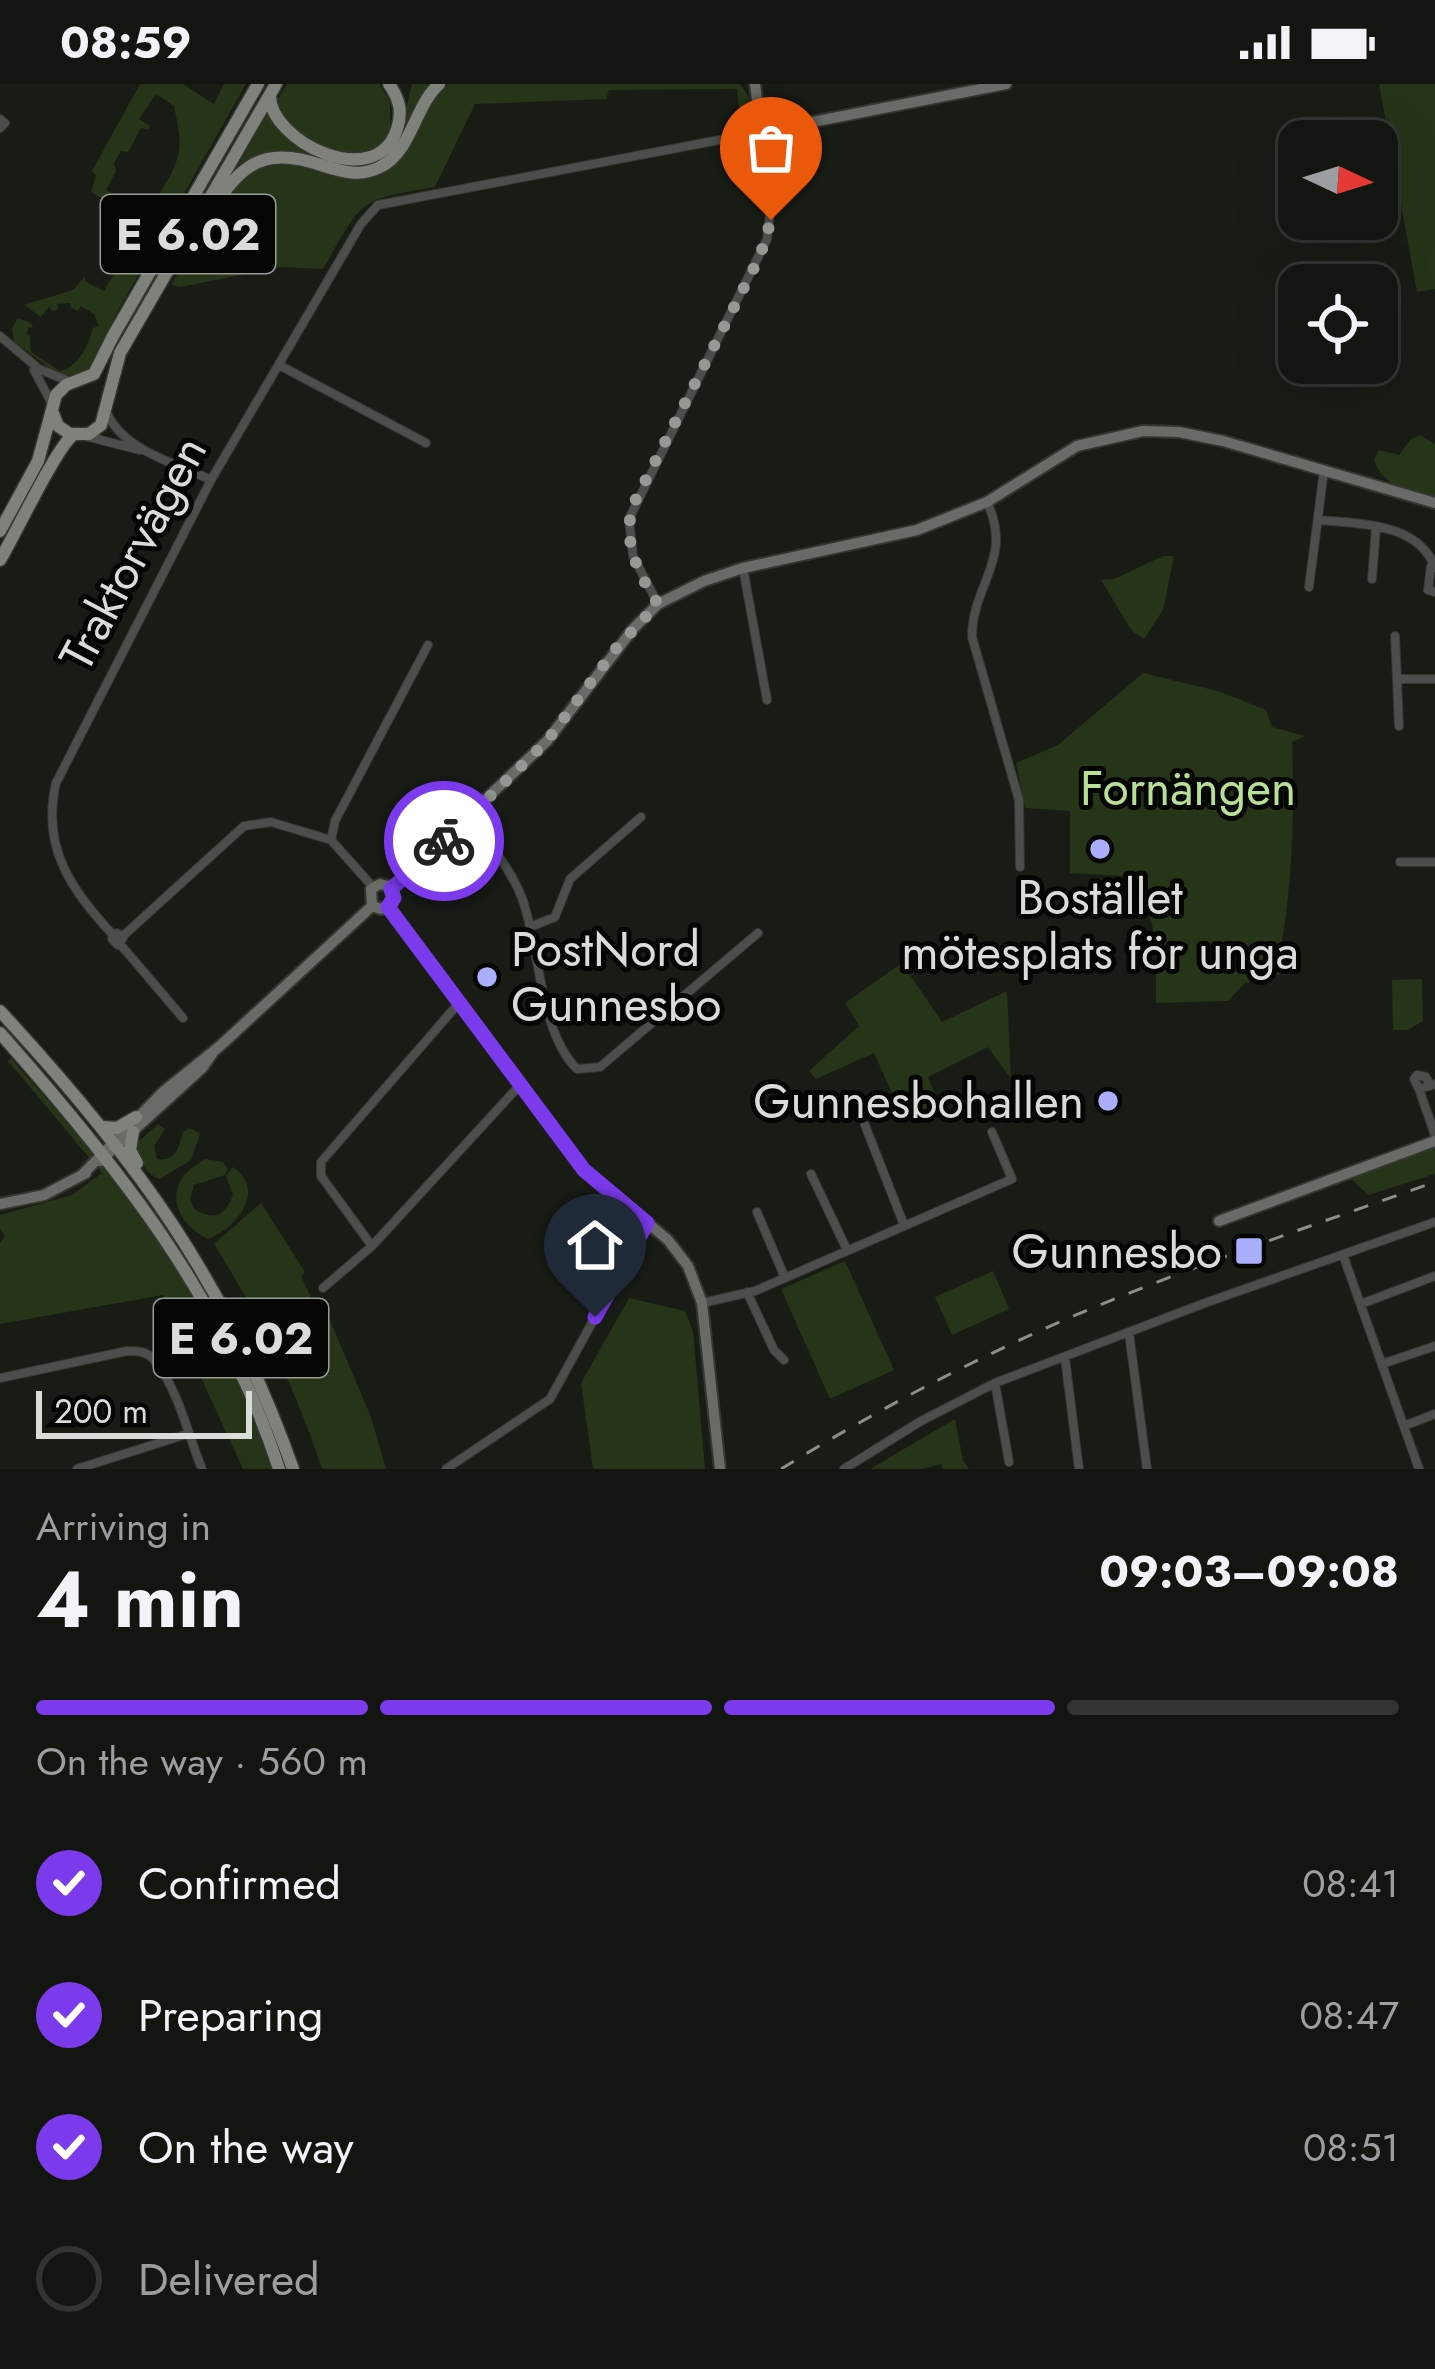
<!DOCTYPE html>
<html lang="en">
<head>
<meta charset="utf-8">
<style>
	:root { --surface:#121510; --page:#1f221e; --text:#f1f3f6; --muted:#9c9f9f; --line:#313430; --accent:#7c3aed }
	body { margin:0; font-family:Jost,sans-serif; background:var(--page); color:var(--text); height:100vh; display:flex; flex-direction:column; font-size:45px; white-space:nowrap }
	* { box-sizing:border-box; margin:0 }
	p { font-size:39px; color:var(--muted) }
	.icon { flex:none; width:66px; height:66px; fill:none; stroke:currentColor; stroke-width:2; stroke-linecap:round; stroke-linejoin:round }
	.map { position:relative; height:1385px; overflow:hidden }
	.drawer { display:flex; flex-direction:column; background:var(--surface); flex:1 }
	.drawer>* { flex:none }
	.needle { width:78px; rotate:94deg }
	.controls { position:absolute; left:1278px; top:36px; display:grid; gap:24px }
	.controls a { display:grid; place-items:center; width:120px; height:120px; border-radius:24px; background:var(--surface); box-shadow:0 12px 48px #0002,0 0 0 3px var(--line); font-size:60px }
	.scale { position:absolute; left:36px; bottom:30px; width:216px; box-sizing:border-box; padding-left:12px; border:6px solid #d9dcd7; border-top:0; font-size:33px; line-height:42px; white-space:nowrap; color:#d9dcd7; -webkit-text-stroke:9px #050604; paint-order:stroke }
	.pin { position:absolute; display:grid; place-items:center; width:102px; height:102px; color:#fff; margin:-123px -51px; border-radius:50% 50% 50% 0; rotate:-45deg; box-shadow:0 0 12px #0007 }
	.pin .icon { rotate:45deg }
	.courier { position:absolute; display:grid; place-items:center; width:120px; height:120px; margin:-60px; border:9px solid #7c3aed; border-radius:50%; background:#fff; color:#222; box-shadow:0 3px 15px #0007 }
	.overview em { font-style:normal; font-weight:700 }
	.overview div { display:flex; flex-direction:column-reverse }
	.overview { display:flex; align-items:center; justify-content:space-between; height:204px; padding:0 36px }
	h1 { font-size:78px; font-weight:700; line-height:90px }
	.bar { display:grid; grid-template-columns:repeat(4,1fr); gap:18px 12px; align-content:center; height:144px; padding:0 36px }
	.bar i { height:15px; border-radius:9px; background:var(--line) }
	.bar .on { background:var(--accent) }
	.bar p { grid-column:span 4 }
	ol { padding:0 36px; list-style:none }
	li { display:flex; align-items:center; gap:36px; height:132px }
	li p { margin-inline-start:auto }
	li .icon { padding:12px; border-radius:50%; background:var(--accent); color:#fff; stroke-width:4 }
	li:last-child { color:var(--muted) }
	li i { width:66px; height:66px; border:6px solid var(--line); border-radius:50% }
	.status { display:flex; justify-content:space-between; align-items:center; height:84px; padding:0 60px; background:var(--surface); direction:ltr }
	.status svg { height:33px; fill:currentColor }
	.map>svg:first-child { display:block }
</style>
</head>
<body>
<div class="status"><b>08:59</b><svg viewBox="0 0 49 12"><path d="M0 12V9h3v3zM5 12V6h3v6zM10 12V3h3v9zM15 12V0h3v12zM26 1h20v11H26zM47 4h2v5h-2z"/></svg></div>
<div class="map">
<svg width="1435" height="1385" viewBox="0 0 1435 1385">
	<rect width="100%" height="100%" fill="#181c15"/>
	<path fill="#263418" d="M140 0H183L214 20 224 0H246L115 232 93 282 77 292 58 290 14 258 12 244 18 234 31 239 33 244 29 243 26 250 30 252 31 268 60 287C80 282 88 261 93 244L99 242 94 230 81 222 78 227 71 224 70 219 58 220V225L52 227 49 222 41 233 24 221 73 206 85 192V197L104 207 172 88C184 64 179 47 174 22L156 10 139 35 150 42 148 46 141 44 128 68 121 67 114 79 116 87 106 106 121 115 116 123 91 108 96 91 92 87Z
		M287 0H379L390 18V51C358 93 309 58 279 30L276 18Z
		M412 0H434C420 24 404 65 379 78 330 103 293 37 234 88L267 30 281 45 361 80 401 47Z
		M448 0H740L749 13 751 29 741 42 737 5 609 6 606 15 475 20 435 103C355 116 363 117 323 185L281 183 181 203 171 201 214 128 246 89 277 76 311 82 386 84 438 7Z
		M1379 0H1435V205L1417 208Z
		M1420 351 1435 360V413C1410 406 1383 404 1374 376L1379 366 1399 371 1410 356Z
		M1163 472H1174L1163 526 1144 555 1132 547 1101 496 1114 495Z
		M1143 589 1218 607 1266 626 1272 643 1305 652 1292 658C1295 735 1292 807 1278 882L1283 890 1245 899 1228 917 1156 919V856L1139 793 1070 789V727L1025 724 1016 679 1058 661Z
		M902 879 942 938 1007 907 1011 995 988 963 928 993 939 1022 905 1038 874 969 816 995 809 987 859 942 845 919Z
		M1422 895 1423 937 1408 946H1393L1392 896Z
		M11 974C53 1024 99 1071 136 1122 194 1201 243 1291 271 1385H243L163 1211 0 1240V1159L5 1152 0 1144V1131L72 1111 102 1089 8 977Z
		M158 1040 165 1045 154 1062 157 1075C176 1078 179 1063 183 1048L190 1044 200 1050 191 1076 160 1095C145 1090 138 1074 137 1059Z
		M1435 1061V1090L1368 1111 1350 1094Z
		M206 1075 223 1078 228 1085 225 1091 194 1101 190 1115 194 1125C214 1136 224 1134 233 1111L226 1092 233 1083C267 1106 237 1144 208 1155 169 1135 163 1096 206 1075Z
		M261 1119 305 1188 301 1192 322 1237 329 1234 371 1333 386 1385H322C296 1304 259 1232 214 1160Z
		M845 1177 894 1286 830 1315 781 1205Z
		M993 1187 1009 1225 952 1251 935 1213Z
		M629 1214 685 1227 693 1247 705 1385H593L581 1299Z
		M955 1335 963 1376 969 1385H943L941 1380 923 1385H870Z"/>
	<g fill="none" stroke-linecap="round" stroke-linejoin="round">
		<defs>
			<path id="street" d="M0 35 5 39 0 44
				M0 252 39 285 71 298
				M279 281 426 359
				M34 286 52 320
				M106 326C120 366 176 379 211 396
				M85 352 140 366
				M987 418C1014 475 972 500 972 553L1019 716 1020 783
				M1318 436C1358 440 1419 438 1435 484
				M1431 482 1428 506 1435 508
				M743 484 767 616
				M1372 495 1376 443
				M1309 503 1324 386
				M1395 552 1397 595H1435
				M1397 595 1399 642
				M467 736C489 759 510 783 522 814 540 863 539 948 577 985L600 983 758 849
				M1400 778H1435
				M373 803 331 756 335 737 428 561
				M530 843 555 833 570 795 641 733
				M117 849 123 854 118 861 112 855Z
				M113 851C71 805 41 764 56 699L211 396 361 140 378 121 761 48 771 120 767 155 629 435 633 472 658 520
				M123 852 244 742 271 738 331 756
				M120 860 183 934
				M1435 1000 1419 1005 1435 1051
				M1419 1005 1414 995 1417 991 1426 993 1430 1002
				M865 1041 904 1141
				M811 1090 847 1166
				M757 1128 785 1194
				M372 1162 321 1092V1078L458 920
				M1343 1171 1419 1385
				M323 1204 372 1162 519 1002
				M747 1208 774 1266 784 1276
				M702 1219 755 1207 1012 1095 992 1048
				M1361 1220 1435 1192
				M1129 1249 1147 1385
				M1065 1274 1079 1385
				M1382 1280 1435 1262
				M0 1294 127 1267C138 1267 147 1267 154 1276 178 1304 188 1351 202 1385
				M995 1299 1009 1378
				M1404 1342 1435 1330
				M77 1385 187 1350
				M446 1385 550 1315 647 1139
				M844 1385 921 1337 995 1299 1205 1219 1435 1138"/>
			<path id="secondary" d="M755 0 761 48 1006 0
				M391 805 547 657 633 545 658 520 704 497 743 484 917 446 987 418 1077 362 1143 347 1179 348 1223 357 1435 419
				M388 823 584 1086 668 1156 688 1182 702 1219 720 1385
				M100 1077 202 984 212 970
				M81 1092 163 1008 220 962 372 822 381 825 390 821 393 810 388 802 380 800 371 805 372 822
				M0 1120 44 1111 86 1089
				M1219 1137 1435 1057"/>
			<path id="primary" d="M270 11C269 57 376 110 397 45 403 27 399 15 389 0
				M199 146C235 90 252 57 324 82 343 88 361 93 380 83 412 67 414 23 439 0
				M52 327 58 342 70 350H89L101 341 120 269 276 0
				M0 447 38 377 56 311 66 301 94 290 113 252 258 0
				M0 476C15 451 56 364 73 351
				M0 927C134 1072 227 1197 293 1385
				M0 949C117 1081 224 1215 279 1385
				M102 1043 117 1044 136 1033
				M133 1048 130 1066 137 1079"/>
		</defs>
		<use href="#street" stroke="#333730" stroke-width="10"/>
		<use href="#secondary" stroke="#333730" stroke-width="14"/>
		<use href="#primary" stroke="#333730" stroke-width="15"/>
		<use href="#street" stroke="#4c4e4b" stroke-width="8"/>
		<use href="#secondary" stroke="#686b66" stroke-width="10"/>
		<use href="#primary" stroke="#7e827a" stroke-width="12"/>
		<path stroke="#8b8f89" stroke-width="3" stroke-dasharray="15 15" stroke-linecap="butt" d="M781 1385C880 1324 983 1270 1090 1225 1203 1178 1320 1139 1435 1098"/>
	</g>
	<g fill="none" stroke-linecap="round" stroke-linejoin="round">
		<path stroke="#959993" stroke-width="12" stroke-dasharray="0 21.6" d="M444 757 547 657 617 563 658 520C638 489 622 458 633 421L760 172 771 136"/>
		<path stroke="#7c3aed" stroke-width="15" d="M444 757 391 805 394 814 388 823 584 1086 647 1139 595 1233"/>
	</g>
	<g fill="#abaffb" stroke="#050604" stroke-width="4.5">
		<circle cx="1100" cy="765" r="12"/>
		<circle cx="487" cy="893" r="12"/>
		<circle cx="1108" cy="1017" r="12"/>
		<rect x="1234" y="1152" width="30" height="30" rx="6"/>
	</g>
	<g text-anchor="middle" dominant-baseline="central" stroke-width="10" stroke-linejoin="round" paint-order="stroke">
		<g fill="#050604" stroke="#999c98" stroke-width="3">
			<rect x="101" y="111" width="174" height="78" rx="9"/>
			<rect x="154" y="1215" width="174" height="78" rx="9"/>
		</g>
		<g font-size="45" font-weight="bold" fill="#d9dcd7">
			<text x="188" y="150">E 6.02</text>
			<text x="241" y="1254">E 6.02</text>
		</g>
		<g font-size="48" fill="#d9dcd7" stroke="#050604">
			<text transform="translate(133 469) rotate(-62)">Traktorvägen</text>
		</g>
		<g font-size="48" fill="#b7df95" stroke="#050604">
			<text x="1188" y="704">Fornängen</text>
		</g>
		<g font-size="48" fill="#d9dcd7" stroke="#050604" text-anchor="end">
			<text x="1100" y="813" text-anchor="middle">Bostället<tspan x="1100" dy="55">mötesplats för unga</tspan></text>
			<text x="511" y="865" text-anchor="start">PostNord<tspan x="511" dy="55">Gunnesbo</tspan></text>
			<text x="1084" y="1017">Gunnesbohallen</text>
			<text x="1222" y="1167">Gunnesbo</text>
		</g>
	</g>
</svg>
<div class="controls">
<a><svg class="needle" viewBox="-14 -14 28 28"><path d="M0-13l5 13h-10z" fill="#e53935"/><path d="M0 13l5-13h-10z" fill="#9c9f9f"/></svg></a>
<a><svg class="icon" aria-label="locate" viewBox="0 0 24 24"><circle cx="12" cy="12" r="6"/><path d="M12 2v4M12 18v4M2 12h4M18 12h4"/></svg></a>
</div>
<div class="scale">200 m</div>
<div class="pin" style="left:771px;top:136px;background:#ea580c"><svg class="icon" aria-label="bag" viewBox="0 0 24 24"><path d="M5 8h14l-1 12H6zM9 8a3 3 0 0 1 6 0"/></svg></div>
<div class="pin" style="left:595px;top:1233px;background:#1f2937"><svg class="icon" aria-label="home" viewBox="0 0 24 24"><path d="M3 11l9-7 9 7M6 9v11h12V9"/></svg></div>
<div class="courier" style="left:444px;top:757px"><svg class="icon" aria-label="bike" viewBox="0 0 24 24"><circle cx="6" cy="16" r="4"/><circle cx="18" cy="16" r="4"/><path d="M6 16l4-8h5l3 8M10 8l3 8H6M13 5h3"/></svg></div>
</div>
<section class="drawer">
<div class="overview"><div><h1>4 min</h1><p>Arriving in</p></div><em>09:03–09:08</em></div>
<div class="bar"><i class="on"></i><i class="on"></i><i class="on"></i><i></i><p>On the way · 560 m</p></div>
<ol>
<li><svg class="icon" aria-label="check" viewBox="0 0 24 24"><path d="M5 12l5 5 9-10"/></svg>Confirmed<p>08:41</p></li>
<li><svg class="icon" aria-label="check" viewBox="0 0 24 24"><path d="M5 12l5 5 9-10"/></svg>Preparing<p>08:47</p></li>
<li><svg class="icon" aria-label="check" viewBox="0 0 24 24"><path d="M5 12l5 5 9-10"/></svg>On the way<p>08:51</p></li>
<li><i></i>Delivered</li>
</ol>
</section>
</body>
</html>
